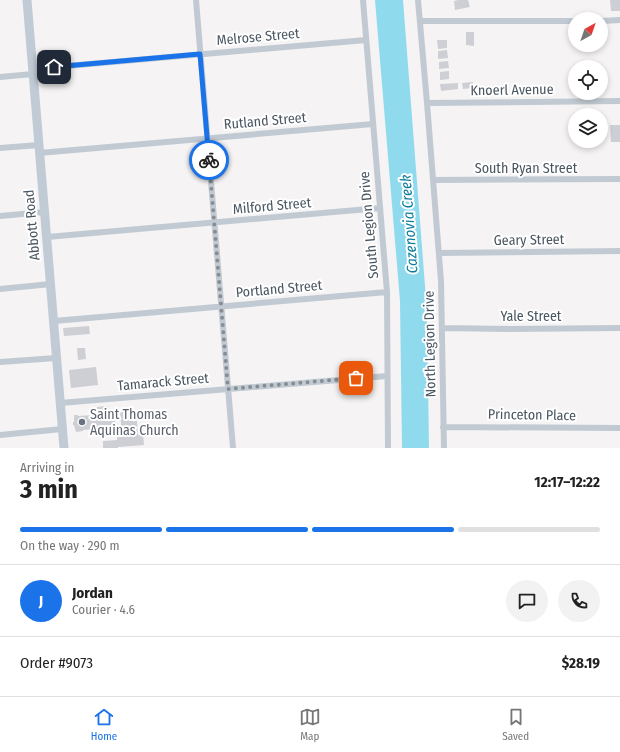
<!DOCTYPE html>
<html lang="en">
<head>
<meta charset="utf-8">
<style>
	:root { --surface:#fff; --page:#f2f2f2; --text:#222; --muted:#767676; --line:#e0e0e0; --accent:#1a73e8 }
	body { margin:0; font-family:"Fira Sans Condensed",sans-serif; background:var(--page); color:var(--text); height:100vh; display:flex; flex-direction:column; font-size:15px; white-space:nowrap }
	* { box-sizing:border-box; margin:0 }
	p { font-size:13px; color:var(--muted) }
	.icon { flex:none; width:22px; height:22px; fill:none; stroke:currentColor; stroke-width:2; stroke-linecap:round; stroke-linejoin:round }
	.map { position:relative; height:448px; overflow:hidden }
	.side { display:flex; flex-direction:column; background:var(--surface); flex:1 }
	.side>* { flex:none }
	.needle { width:26px; rotate:40deg }
	.controls { position:absolute; left:568px; top:12px; display:grid; gap:8px }
	.controls a { display:grid; place-items:center; width:40px; height:40px; border-radius:50%; background:var(--surface); box-shadow:0 2px 6px #0003; font-size:20px }
	.pin { position:absolute; display:grid; place-items:center; width:34px; height:34px; color:#fff; margin:-17px; border-radius:8px; box-shadow:0 2px 6px #0006 }
	.courier { position:absolute; display:grid; place-items:center; width:40px; height:40px; margin:-20px; border:3px solid #1a73e8; border-radius:50%; background:#fff; color:#222; box-shadow:0 1px 5px #0007 }
	.head em { font-style:normal; font-weight:700 }
	.head div { display:flex; flex-direction:column-reverse }
	.head { display:flex; align-items:center; justify-content:space-between; height:68px; padding:0 20px }
	h1 { font-size:26px; font-weight:700; line-height:30px }
	.bar { display:grid; grid-template-columns:repeat(4,1fr); gap:6px 4px; align-content:center; height:48px; padding:0 20px }
	.bar i { height:5px; border-radius:3px; background:var(--line) }
	.bar .selected { background:var(--accent) }
	.bar p { grid-column:span 4 }
	.line { display:flex; align-items:center; gap:10px; padding:0 20px; border-top:1px solid var(--line) }
	.line div { flex:1 }
	.round { display:grid; place-items:center; flex:none; width:42px; height:42px; border-radius:21px; background:var(--page) }
	.menu { display:flex; justify-content:space-around; align-items:center; height:56px; border-top:1px solid var(--line); background:var(--surface); font-size:11px; color:var(--muted) }
	.menu a { display:grid; justify-items:center; gap:2px }
	.menu .selected { color:var(--accent) }
	.map>svg:first-child { display:block }
</style>
</head>
<body>
<div class="map">
<svg width="620" height="448" viewBox="0 0 620 448">
	<rect width="100%" height="100%" fill="#f5f3f3"/>
	<path fill="#90daee" d="M375 0H403L427 312 429 448H402L400 301Z"/>
	<path fill="#cdcfd5" d="M458 0H468L470 7 455 10 454 1Z
		M610 0H620V11H611Z
		M466 32H474V46L466 45Z
		M437 40H447V48L438 49Z
		M447 50 448 58 438 59V51Z
		M448 61 449 68 439 69V62Z
		M449 71V79L440 80V72Z
		M473 82V88L463 89 462 83Z
		M458 83V89L441 91 440 84Z
		M610 125H620V142H611Z
		M89 326 90 334 64 336 63 328Z
		M77 348H85L86 359 78 360Z
		M96 367 98 385 71 388 69 370Z
		M108 406V412L114 411 116 429 110 430V435L99 436V431L96 432V429L83 430V431L76 432 74 425H73V422H74V415H78V416L95 415 94 412H97V407Z
		M136 410 138 435 143 434 144 445 118 447V448H103V441L117 440V436H122L120 411Z"/>
	<g fill="none" stroke-linecap="round" stroke-linejoin="round">
		<path stroke="#c1cad2" stroke-width="6" d="M196 0 233 448
			M363 0 387 292 388 448
			M418 0 427 103 441 281 444 448
			M420 21H575
			M601 21 620 20
			M32 69 366 40
			M0 77 33 74
			M427 103 620 101
			M0 148 39 145
			M39 153 373 124
			M433 180 620 179
			M0 216 44 212
			M47 237 380 208
			M439 253 620 251
			M0 289 51 284
			M54 321 387 292
			M442 328 509 329 620 328
			M0 362 56 358
			M60 403 387 376
			M443 427 620 428
			M0 435 62 429"/>
		<path stroke="#c1cbd6" stroke-width="9" d="M27 0 64 448"/>
	</g>
	<g fill="none" stroke-linecap="round" stroke-linejoin="round">
		<path stroke="#868d94" stroke-width="4" stroke-dasharray="0 7.2" d="M209 160 228 389 356 378"/>
		<path stroke="#1a73e8" stroke-width="5" d="M54 67 200 54 209 160"/>
	</g>
	<circle fill="#6b7280" stroke="#fff" stroke-width="1.5" cx="82" cy="422" r="4"/>
	<g text-anchor="middle" dominant-baseline="central" stroke-width="4" stroke-linejoin="round" paint-order="stroke">
		<g font-size="14" fill="#4a5661" stroke="#fff">
			<text transform="translate(258 37) rotate(-5)">Melrose Street</text>
			<text transform="translate(512 90) rotate(-1)">Knoerl Avenue</text>
			<text transform="translate(265 121) rotate(-5)">Rutland Street</text>
			<text x="526" y="168">South Ryan Street</text>
			<text transform="translate(272 206) rotate(-5)">Milford Street</text>
			<text transform="translate(32 225) rotate(-95)">Abbott Road</text>
			<text transform="translate(369 225) rotate(-95)">South Legion Drive</text>
			<text transform="translate(529 240) rotate(-1)">Geary Street</text>
			<text transform="translate(279 289) rotate(-5)">Portland Street</text>
			<text x="531" y="316">Yale Street</text>
			<text transform="translate(430 344) rotate(-91)">North Legion Drive</text>
			<text transform="translate(163 382) rotate(-5)">Tamarack Street</text>
			<text transform="translate(532 415) rotate(1)">Princeton Place</text>
		</g>
		<g font-size="14" fill="#5b616d" stroke="#fff" text-anchor="start">
			<text x="90" y="414">Saint Thomas<tspan x="90" dy="16">Aquinas Church</tspan></text>
		</g>
		<g font-size="15" font-style="italic" fill="#0c7c9b" stroke="#fff">
			<text transform="translate(409 224) rotate(-94)">Cazenovia Creek</text>
		</g>
	</g>
</svg>
<div class="controls">
<a><svg class="needle" viewBox="-14 -14 28 28"><path d="M0-13l5 13h-10z" fill="#e53935"/><path d="M0 13l5-13h-10z" fill="#767676"/></svg></a>
<a><svg class="icon" aria-label="locate" viewBox="0 0 24 24"><circle cx="12" cy="12" r="6"/><path d="M12 2v4M12 18v4M2 12h4M18 12h4"/></svg></a>
<a><svg class="icon" aria-label="layers" viewBox="0 0 24 24"><path d="M12 4l9 5-9 5-9-5zM3 14l9 5 9-5"/></svg></a>
</div>
<div class="pin" style="left:356px;top:378px;background:#ea580c"><svg class="icon" aria-label="bag" viewBox="0 0 24 24"><path d="M5 8h14l-1 12H6zM9 8a3 3 0 0 1 6 0"/></svg></div>
<div class="pin" style="left:54px;top:67px;background:#1f2937"><svg class="icon" aria-label="home" viewBox="0 0 24 24"><path d="M3 11l9-7 9 7M6 9v11h12V9"/></svg></div>
<div class="courier" style="left:209px;top:160px"><svg class="icon" aria-label="bike" viewBox="0 0 24 24"><circle cx="6" cy="16" r="4"/><circle cx="18" cy="16" r="4"/><path d="M6 16l4-8h5l3 8M10 8l3 8H6M13 5h3"/></svg></div>
</div>
<section class="side">
<div class="head"><div><h1>3 min</h1><p>Arriving in</p></div><em>12:17–12:22</em></div>
<div class="bar"><i class="selected"></i><i class="selected"></i><i class="selected"></i><i></i><p>On the way · 290 m</p></div>
<div class="line" style="height:72px"><b class="round" style="background:var(--accent);color:#fff">J</b><div><b>Jordan</b><p>Courier · 4.6</p></div><a class="round"><svg class="icon" aria-label="chat" viewBox="0 0 24 24"><path d="M4 5h16v11H9l-5 4z"/></svg></a><a class="round"><svg class="icon" aria-label="phone" viewBox="0 0 24 24"><path d="M5 4h4l2 5-3 2q2 4 5 5l2-3 5 2v4C11 20 4 13 5 4z"/></svg></a></div>
<div class="line" style="height:52px"><div>Order #9073</div><b>$28.19</b></div>
</section>
<nav class="menu">
<a class="selected"><svg class="icon" aria-label="home" viewBox="0 0 24 24"><path d="M3 11l9-7 9 7M6 9v11h12V9"/></svg>Home</a>
<a><svg class="icon" aria-label="map" viewBox="0 0 24 24"><path d="M3 6l6-2 6 2 6-2v14l-6 2-6-2-6 2zM9 4v14M15 6v14"/></svg>Map</a>
<a><svg class="icon" aria-label="saved" viewBox="0 0 24 24"><path d="M7 4h10v16l-5-4-5 4z"/></svg>Saved</a>
</nav>
</body>
</html>
